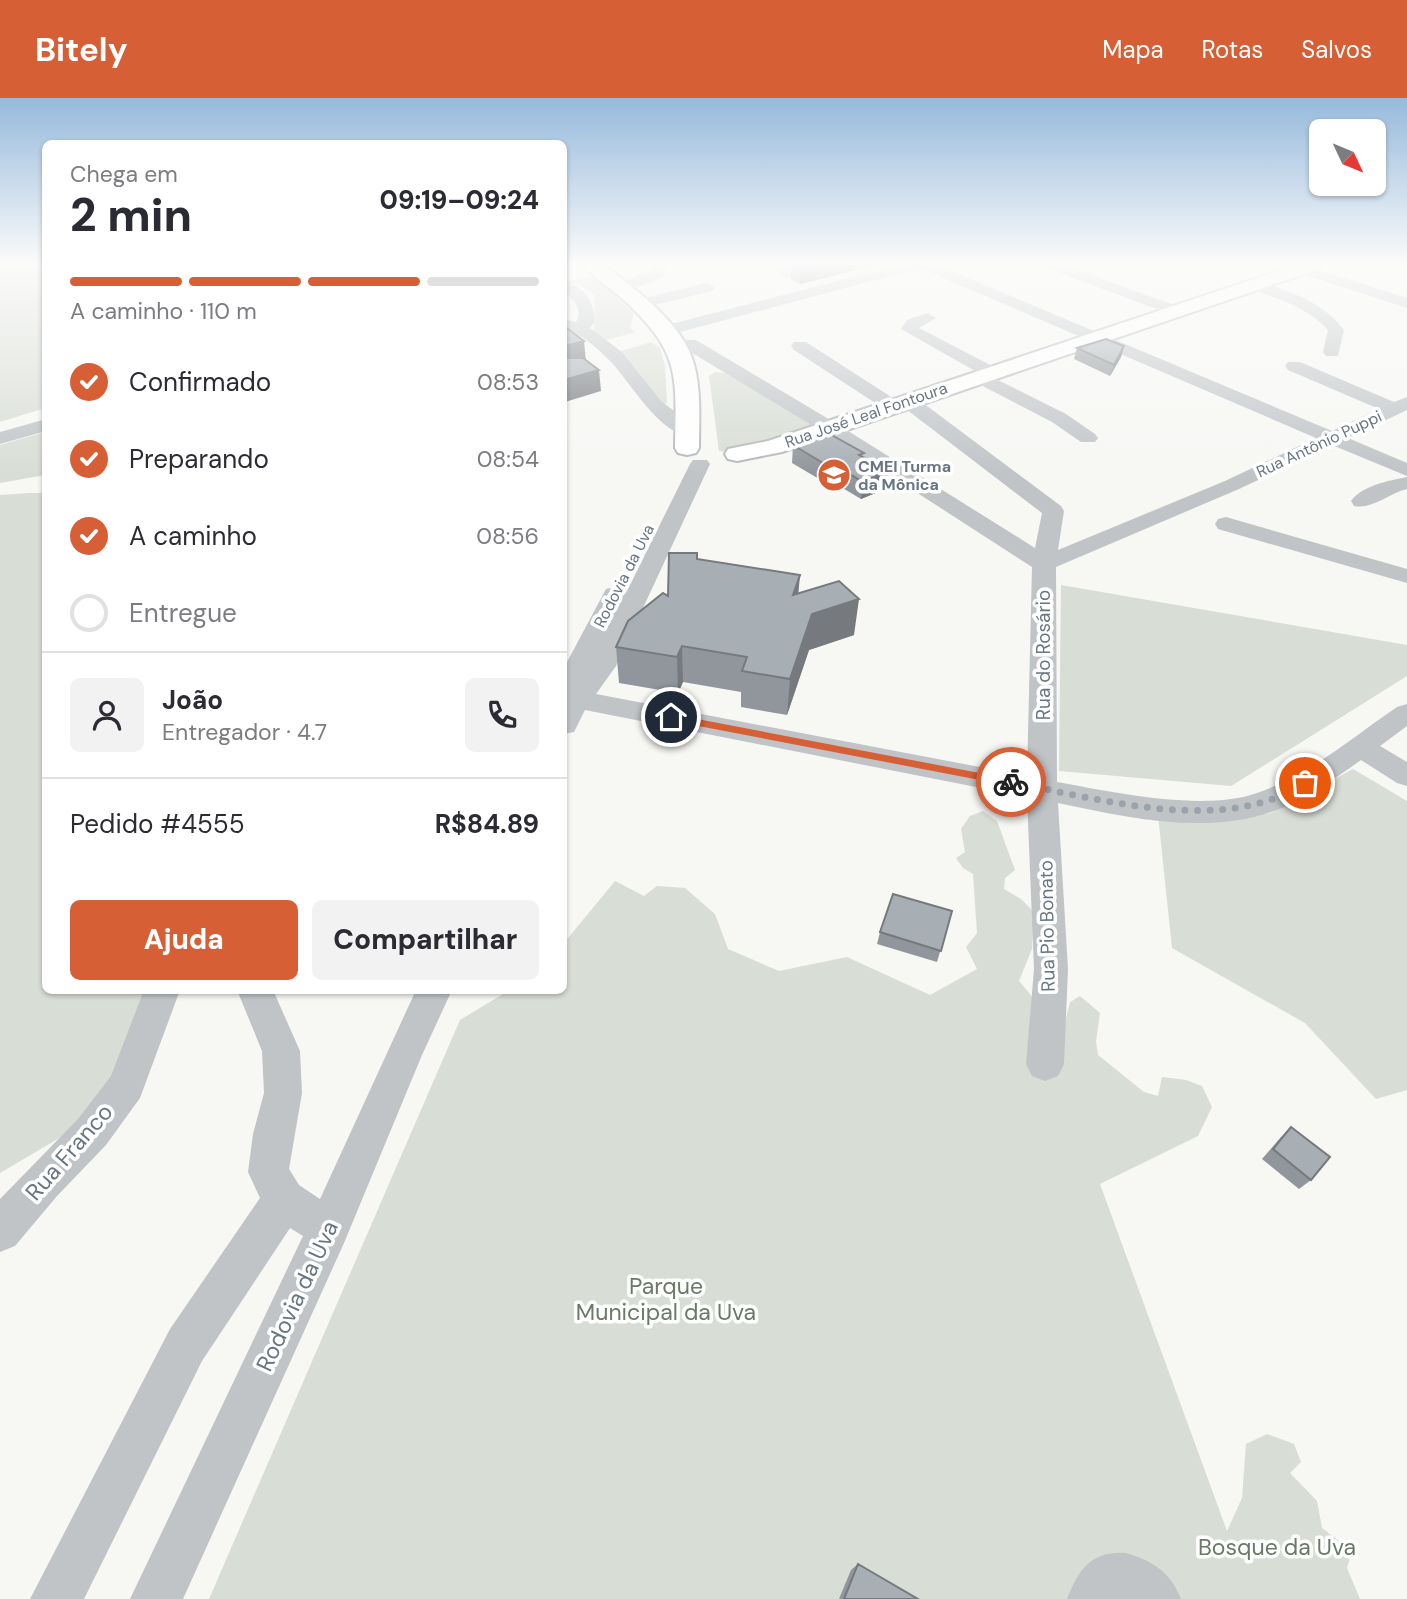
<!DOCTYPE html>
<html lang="pt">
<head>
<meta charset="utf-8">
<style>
	:root { --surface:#fff; --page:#f2f2f3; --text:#2b2b33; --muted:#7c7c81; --line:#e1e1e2; --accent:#d65f35 }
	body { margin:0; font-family:"DM Sans",sans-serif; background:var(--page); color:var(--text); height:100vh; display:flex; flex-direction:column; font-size:26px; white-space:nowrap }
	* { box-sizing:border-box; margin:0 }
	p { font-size:23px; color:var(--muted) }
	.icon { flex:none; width:38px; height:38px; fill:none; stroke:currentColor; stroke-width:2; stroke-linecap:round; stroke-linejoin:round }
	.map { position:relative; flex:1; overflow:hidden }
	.details { position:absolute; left:42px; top:42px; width:525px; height:854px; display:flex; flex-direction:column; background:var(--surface); border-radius:10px; box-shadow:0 2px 5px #0004 }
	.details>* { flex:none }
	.needle { width:46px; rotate:134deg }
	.tools { position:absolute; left:1309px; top:21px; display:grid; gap:14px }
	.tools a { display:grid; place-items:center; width:77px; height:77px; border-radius:10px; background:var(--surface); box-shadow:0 2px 5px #0004; font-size:35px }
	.pin { position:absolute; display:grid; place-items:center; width:60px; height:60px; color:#fff; margin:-30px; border:4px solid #fff; border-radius:50%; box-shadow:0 2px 7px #0007 }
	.courier { position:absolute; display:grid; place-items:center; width:70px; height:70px; margin:-35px; border:5px solid #d65f35; border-radius:50%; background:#fff; color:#222; box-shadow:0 2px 9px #0007 }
	.headline em { font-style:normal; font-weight:800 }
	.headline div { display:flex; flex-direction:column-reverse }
	.headline { display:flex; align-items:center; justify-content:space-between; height:119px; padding:0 28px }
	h1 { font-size:46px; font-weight:800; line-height:52px }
	.bar { display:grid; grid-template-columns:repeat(4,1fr); gap:10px 7px; align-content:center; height:84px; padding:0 28px }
	.bar i { height:9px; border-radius:5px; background:var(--line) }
	.bar .selected { background:var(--accent) }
	.bar p { grid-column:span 4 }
	.line { display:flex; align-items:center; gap:18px; padding:0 28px; border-top:2px solid var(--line) }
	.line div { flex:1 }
	.round { display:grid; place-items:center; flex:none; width:74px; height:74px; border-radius:10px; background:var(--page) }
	ol { padding:0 28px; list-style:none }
	li { display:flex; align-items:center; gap:21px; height:77px }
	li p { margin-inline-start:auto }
	li .icon { padding:7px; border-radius:50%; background:var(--accent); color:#fff; stroke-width:4 }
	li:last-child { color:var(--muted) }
	li i { width:38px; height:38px; border:4px solid var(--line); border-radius:50% }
	.action { display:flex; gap:14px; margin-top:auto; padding:14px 28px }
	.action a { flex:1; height:80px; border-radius:10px; background:var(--accent); color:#fff; font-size:28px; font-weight:800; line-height:80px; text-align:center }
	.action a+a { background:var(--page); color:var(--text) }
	header { display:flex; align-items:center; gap:42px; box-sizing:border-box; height:98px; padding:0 35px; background:var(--accent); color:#fff }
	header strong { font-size:33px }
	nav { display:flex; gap:38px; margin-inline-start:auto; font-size:24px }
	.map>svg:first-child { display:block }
</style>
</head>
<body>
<header>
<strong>Bitely</strong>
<nav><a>Mapa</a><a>Rotas</a><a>Salvos</a></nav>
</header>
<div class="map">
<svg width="1407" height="1501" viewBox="0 0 1407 1501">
	<rect width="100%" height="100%" fill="#f7f7f4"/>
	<path fill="#d8ddd5" d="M0 167H46L45 310 0 324Z
		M588 179H594L634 215 630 230 635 234 603 243 594 236 595 198 578 185 564 188V184Z
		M651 244 660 250 665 268 667 305 660 307 618 254Z
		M716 274 728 275 814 327 731 355 719 353 709 278Z
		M45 334V377L0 385V347Z
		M29 395H45L46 892 158 893 107 999 61 1039 0 1075V397Z
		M1061 487 1407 547V578L1231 688 1059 673Z
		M1353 671 1407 703V992L1376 1001 1305 925 1172 850 1158 717 1200 724 1271 715Z
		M983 713 997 723 1015 772 1005 780 1004 791 1021 801 1034 814 1032 851 1019 883 1040 908 1064 949V929L1070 904 1080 898 1100 915 1096 943 1098 957 1144 994 1158 998 1162 979 1186 982 1202 988 1212 1009 1198 1038 1100 1086 1227 1433 1242 1400 1246 1346 1267 1336 1294 1346 1301 1364 1290 1375 1317 1403 1322 1430 1352 1453 1347 1470 1360 1501H209L460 922 508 893 564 892V845L615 783 644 798 657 788 685 790 715 816 728 851 779 873 847 859 930 897 977 871 966 849 977 835 973 776 963 770 956 760 965 754 961 731 970 718Z"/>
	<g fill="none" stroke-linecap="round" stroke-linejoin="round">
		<defs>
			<path id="major" d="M584 167H604C634 191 676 220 691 257 702 286 699 320 699 350L696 355 687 357 678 355 675 350C676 277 681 256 625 203 612 191 594 181 584 167Z
				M1296 167H1322L1319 171 782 354 737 363 728 361 725 356 728 351 768 343Z"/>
		</defs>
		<use href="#major" stroke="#b6b9bd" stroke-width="4"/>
		<path fill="#c0c4c7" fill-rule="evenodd" d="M648 167H664L668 172C662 182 639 191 627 188L624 185 627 182 652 172Z
			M769 167H785L795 175 787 180Z
			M900 167H937L1332 333 1379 311 1288 272 1285 268 1288 264H1300L1394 304 1407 299V312L1348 340 1407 365V378L1332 347 1239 391 1056 469 1057 684C1112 694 1204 714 1257 695 1309 677 1353 639 1397 609L1407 606V628L1380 648 1407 664V688L1397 685 1361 662C1336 680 1310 698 1282 710 1212 739 1129 720 1058 705L1068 871 1064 966 1058 978 1045 983 1032 978 1026 966 1034 871 1027 699 585 612 574 634 564 636 566 566 606 491 615 489 624 491 626 495 690 366 693 362H707L710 366 616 568 596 596 1027 678 1032 469 823 334 684 250 681 246 684 242H696L837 326 1035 450 1042 415 902 308 900 312H886L794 252 791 248 794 244H806L899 304 901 299H915L1061 408 1064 413 1058 452 1225 383 1316 340 920 170 665 238 657 233 659 229Z
			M1044 167H1064L1182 210 1184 213 1182 216H1170L1046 170Z
			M1282 167H1303L1407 200V210L1284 170Z
			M1253 182C1286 191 1324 204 1344 232L1338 258H1326L1323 254 1328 232C1308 209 1276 200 1248 190L1245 187 1248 184Z
			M707 185 715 190 712 193 651 208 643 203 645 200Z
			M571 186C587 191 596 209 594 225L590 230 622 254 661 303 694 328 697 332 694 336C662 344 628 279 608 261 596 249 580 235 564 231V221L576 224C584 210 572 202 564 191Z
			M928 215 936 220 919 230 998 271 1001 275 994 280 1066 316 1095 336 1098 340 1095 344H1081L1052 324 973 283 970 279 977 274 901 231 907 222Z
			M46 321V333L0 346V334Z
			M1407 379V391C1389 395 1372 412 1354 408L1351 403C1363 387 1388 383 1407 379Z
			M1226 419 1407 471V485L1218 431 1215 426 1218 421Z
			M144 892H180L140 1000 106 1047 57 1098 15 1148 0 1154V1101L78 1021 111 978Z
			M237 892H273L300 953 302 995 289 1071 299 1087 320 1101 416 892H452L422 957 344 1145 183 1501H130L303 1138 290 1130 202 1263 84 1501H30L170 1231 260 1100 248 1074 253 1036 264 995 262 953Z
			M1126 1455C1154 1463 1171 1475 1181 1501H1067C1079 1471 1091 1453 1126 1455Z"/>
		<use href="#major" fill="#fff" fill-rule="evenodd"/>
	</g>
	<path fill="#90969b" d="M788 167H877L800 186 791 181V169Z
		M1124 248 1121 259 1110 278 1074 261 1077 250Z
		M793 347 885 391 861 401 836 386 831 388 792 365Z
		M697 461 854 537 809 552 787 617 741 609V594L683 584 678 595 619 585 616 549 668 498Z
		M952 813 937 864 877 846 880 834Z
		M1291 1029 1311 1082 1299 1091 1262 1061 1281 1039Z
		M858 1466 918 1501H839L851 1472Z"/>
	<path fill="#767a7e" d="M825 167H877L800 186 801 172Z
		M584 243 586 264 564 268V252L565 248Z
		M1124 248 1121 259 1110 278 1114 267Z
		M599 272 601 293 565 304 564 282Z
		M838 369 836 386 831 388 833 371Z
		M888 373 885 391 861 401 863 384Z
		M800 477 797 512 793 497Z
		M859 501 854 537 809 552 787 617 790 581 812 516Z
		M682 548 683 584 678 595 677 559Z"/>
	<path fill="#a8afb4" stroke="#767a7e" stroke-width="2" d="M793 167H825L801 172 792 168Z
		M564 228 584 243 565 248 564 252Z
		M1106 241 1124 248 1114 267 1077 250Z
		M564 257 566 260H583L599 272 564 282Z
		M828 335 864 355 859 357 888 373 863 384 838 369 833 371 793 347Z
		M669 455H697V461L800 477 793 497 839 483 859 501 812 516 790 581 742 573 747 559 682 548 677 559 616 549 628 523 663 495 668 498Z
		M893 796 952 813 941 853 880 834Z
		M1291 1029 1330 1059 1311 1082 1273 1051Z
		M858 1466 918 1501H844Z"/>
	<linearGradient id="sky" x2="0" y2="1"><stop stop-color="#96badc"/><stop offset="0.44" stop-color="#fbfbfa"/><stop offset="1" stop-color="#fbfbfa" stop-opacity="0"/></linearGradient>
	<rect width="1407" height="377" fill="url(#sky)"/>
	<path fill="#d65f35" d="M671 616 1011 681 1016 684 1011 688 667 622V617Z"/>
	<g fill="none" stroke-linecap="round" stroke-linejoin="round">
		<path stroke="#9aa3ab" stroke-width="7" stroke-dasharray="0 12.6" d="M1011 684C1099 701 1225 738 1305 685"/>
	</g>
	<defs>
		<symbol id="school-disc" viewBox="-11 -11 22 22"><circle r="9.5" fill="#d65f35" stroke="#fff"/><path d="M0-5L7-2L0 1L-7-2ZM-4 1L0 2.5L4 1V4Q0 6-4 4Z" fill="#fff"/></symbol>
	</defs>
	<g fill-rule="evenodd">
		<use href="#school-disc" x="815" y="358" width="38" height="38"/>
	</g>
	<g text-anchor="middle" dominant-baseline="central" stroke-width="7" stroke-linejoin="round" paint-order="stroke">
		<g font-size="16" fill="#687683" stroke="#fff">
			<text transform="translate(866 317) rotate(-19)">Rua José Leal Fontoura</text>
			<text transform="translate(1319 346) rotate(-25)">Rua Antônio Puppi</text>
			<text transform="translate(624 478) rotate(-63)">Rodovia da Uva</text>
		</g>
		<g font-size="16" font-weight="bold" fill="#687683" stroke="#fff" text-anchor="start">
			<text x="858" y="368">CMEI Turma<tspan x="858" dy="18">da Mônica</tspan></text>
		</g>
		<g font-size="19" fill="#687683" stroke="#fff">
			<text transform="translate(1043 557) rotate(-90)">Rua do Rosário</text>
			<text transform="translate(1047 828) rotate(-91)">Rua Pio Bonato</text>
		</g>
		<g font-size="23" fill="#687683" stroke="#fff">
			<text transform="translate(69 1054) rotate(-49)">Rua Franco</text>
			<text transform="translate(297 1198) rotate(-65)">Rodovia da Uva</text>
		</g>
		<g font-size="23" fill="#6a7a66" stroke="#fff">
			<text x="666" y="1188">Parque<tspan x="666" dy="26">Municipal da Uva</tspan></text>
			<text x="1277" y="1449">Bosque da Uva</text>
		</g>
	</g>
</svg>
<div class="tools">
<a><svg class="needle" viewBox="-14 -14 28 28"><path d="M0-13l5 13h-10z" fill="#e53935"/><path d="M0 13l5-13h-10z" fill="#7c7c81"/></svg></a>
</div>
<div class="pin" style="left:1305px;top:685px;background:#ea580c"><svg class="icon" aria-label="bag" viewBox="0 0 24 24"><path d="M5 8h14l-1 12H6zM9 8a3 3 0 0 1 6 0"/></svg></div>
<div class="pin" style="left:671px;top:619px;background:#1f2937"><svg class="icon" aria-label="home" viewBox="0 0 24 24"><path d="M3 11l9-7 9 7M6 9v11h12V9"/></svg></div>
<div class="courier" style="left:1011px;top:684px"><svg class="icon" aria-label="bike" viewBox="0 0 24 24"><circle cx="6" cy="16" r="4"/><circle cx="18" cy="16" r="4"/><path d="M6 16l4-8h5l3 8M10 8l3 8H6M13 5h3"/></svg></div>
<section class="details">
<div class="headline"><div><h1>2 min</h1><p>Chega em</p></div><em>09:19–09:24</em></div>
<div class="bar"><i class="selected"></i><i class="selected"></i><i class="selected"></i><i></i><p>A caminho · 110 m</p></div>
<ol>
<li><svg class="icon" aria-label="check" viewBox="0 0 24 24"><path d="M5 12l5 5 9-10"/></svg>Confirmado<p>08:53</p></li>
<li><svg class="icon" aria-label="check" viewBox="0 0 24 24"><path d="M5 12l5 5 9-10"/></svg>Preparando<p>08:54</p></li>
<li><svg class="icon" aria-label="check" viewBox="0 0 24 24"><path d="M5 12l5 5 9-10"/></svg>A caminho<p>08:56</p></li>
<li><i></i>Entregue</li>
</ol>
<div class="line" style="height:126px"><a class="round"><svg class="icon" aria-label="person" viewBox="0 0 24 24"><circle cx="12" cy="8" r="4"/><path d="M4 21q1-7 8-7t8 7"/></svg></a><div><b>João</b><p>Entregador · 4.7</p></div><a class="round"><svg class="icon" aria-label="phone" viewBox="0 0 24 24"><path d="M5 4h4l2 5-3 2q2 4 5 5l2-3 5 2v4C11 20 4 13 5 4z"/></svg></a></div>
<div class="line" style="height:91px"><div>Pedido #4555</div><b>R$84.89</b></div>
<div class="action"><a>Ajuda</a><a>Compartilhar</a></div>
</section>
</div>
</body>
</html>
